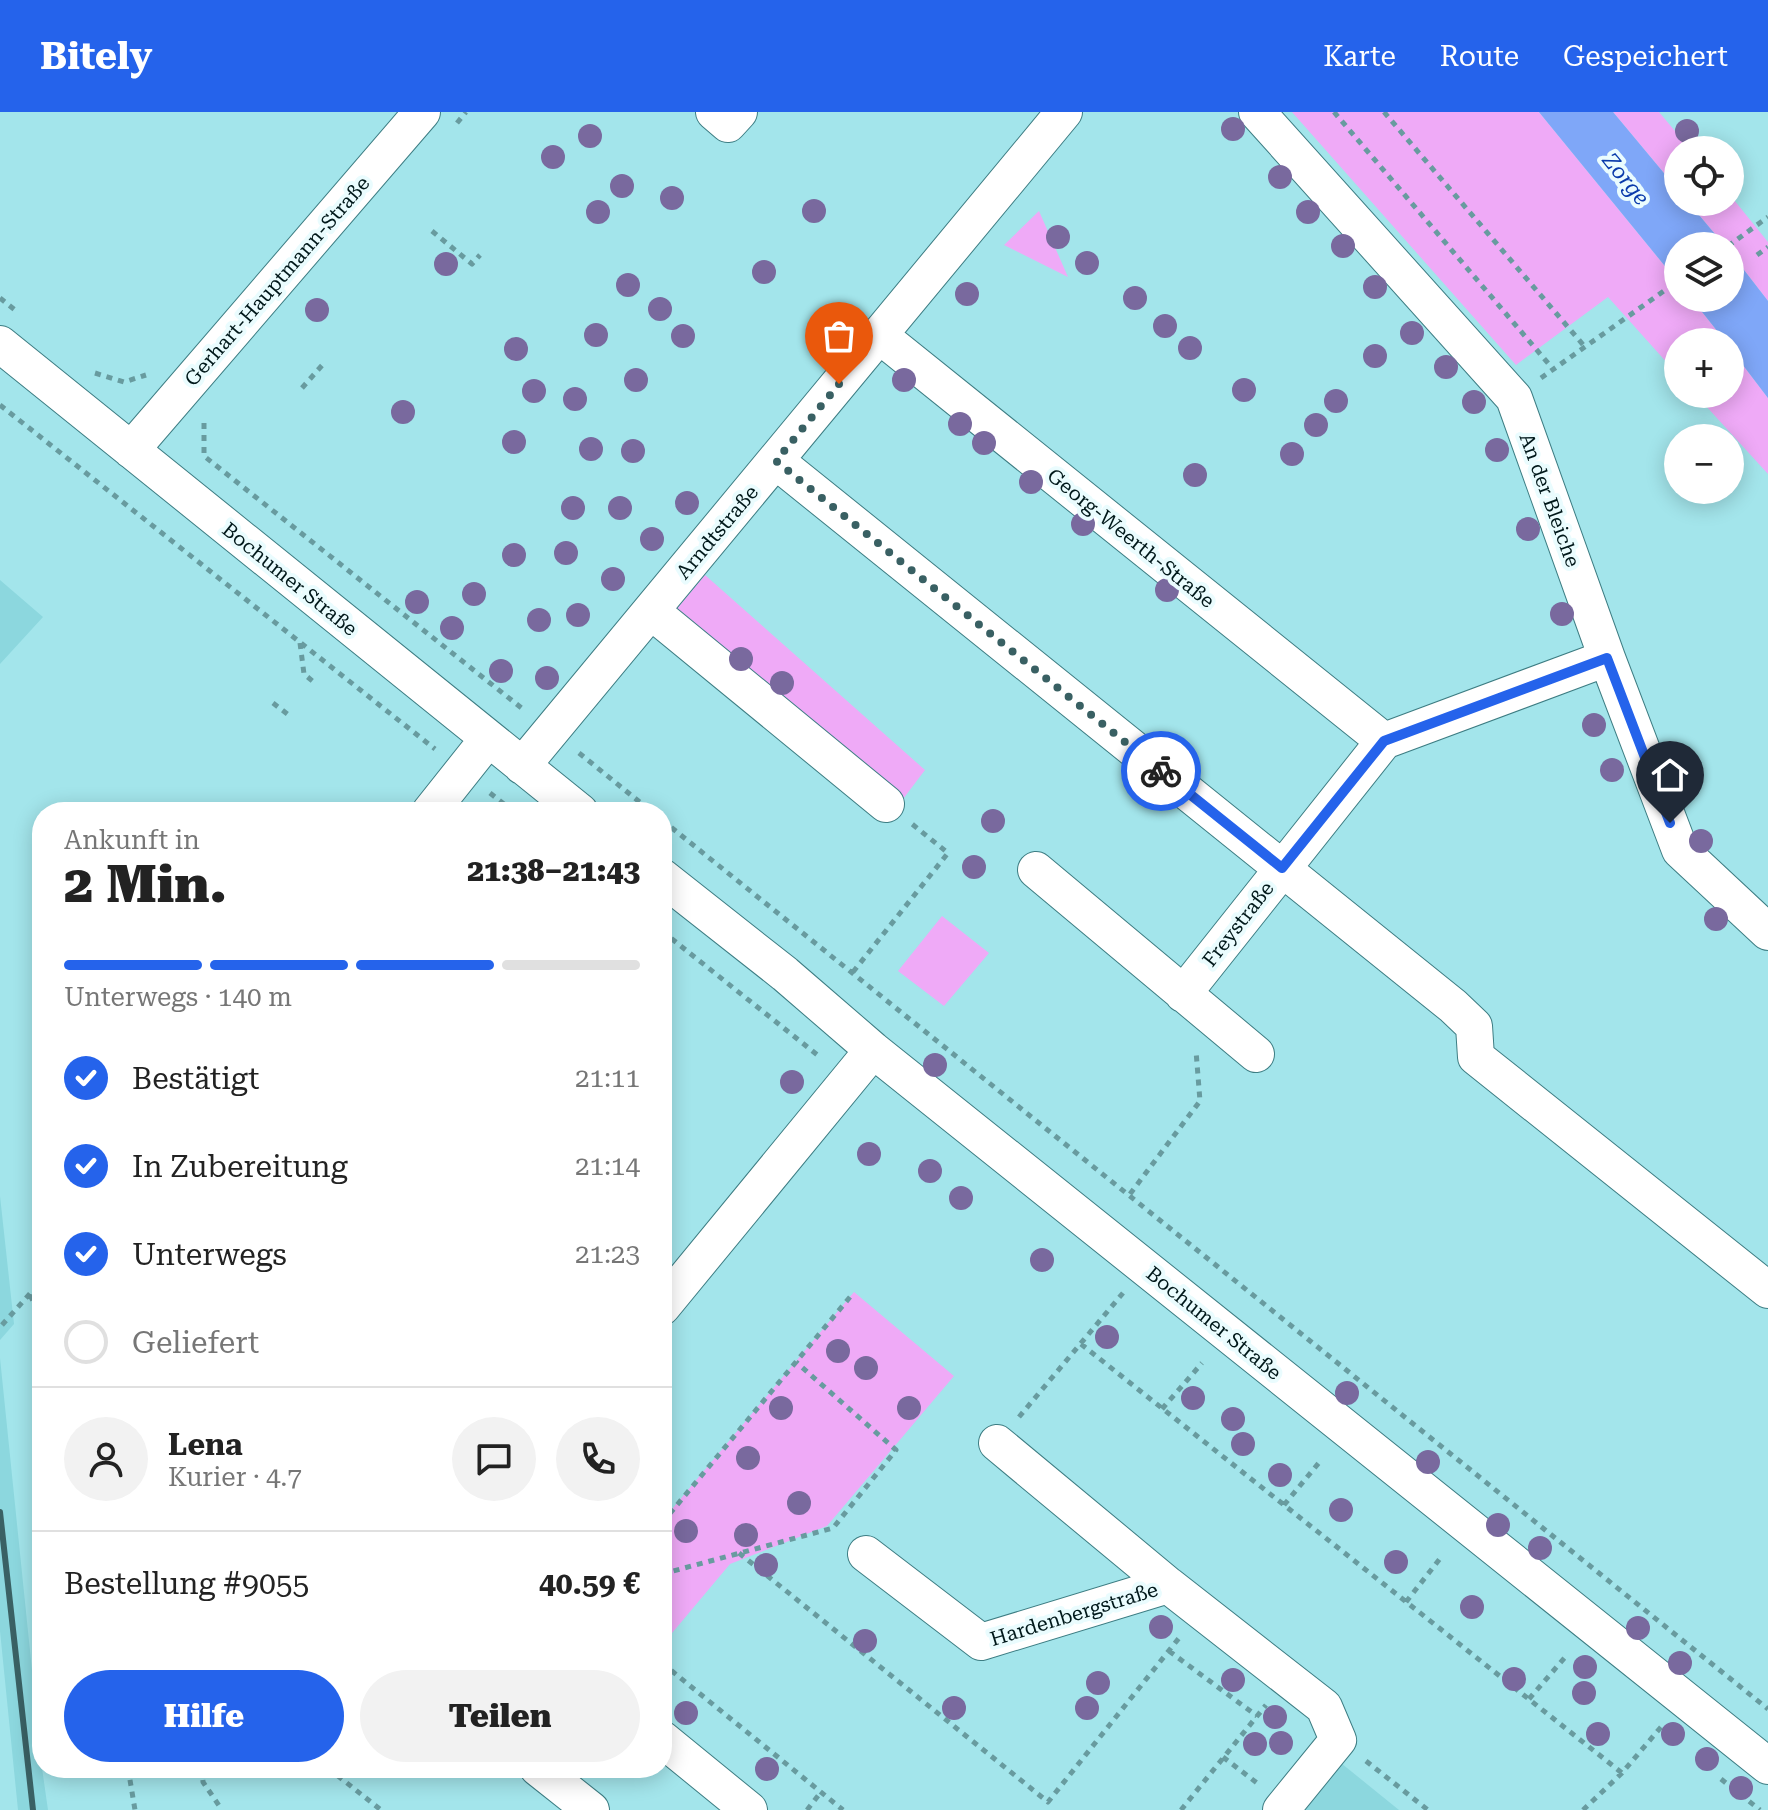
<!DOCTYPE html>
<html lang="de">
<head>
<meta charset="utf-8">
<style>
	:root { --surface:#fff; --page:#f2f2f2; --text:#222; --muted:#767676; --line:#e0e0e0; --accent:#2563eb }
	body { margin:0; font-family:"Roboto Serif",serif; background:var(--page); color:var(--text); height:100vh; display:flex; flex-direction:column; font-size:30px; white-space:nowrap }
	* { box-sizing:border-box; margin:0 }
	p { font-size:26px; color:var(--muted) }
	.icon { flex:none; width:44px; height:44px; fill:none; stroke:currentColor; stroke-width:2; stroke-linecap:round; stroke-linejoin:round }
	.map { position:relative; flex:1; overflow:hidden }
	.drawer { position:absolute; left:32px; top:690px; width:640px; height:976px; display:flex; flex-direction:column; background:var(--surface); border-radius:32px; box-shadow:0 4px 20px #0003 }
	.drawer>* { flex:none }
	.tools { position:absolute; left:1664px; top:24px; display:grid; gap:16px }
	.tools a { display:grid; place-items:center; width:80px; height:80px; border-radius:50%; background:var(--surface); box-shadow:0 4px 20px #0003; font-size:40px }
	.pin { position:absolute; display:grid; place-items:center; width:68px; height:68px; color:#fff; margin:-82px -34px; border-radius:50% 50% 50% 0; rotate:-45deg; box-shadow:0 0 8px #0007 }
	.pin .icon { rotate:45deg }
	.courier { position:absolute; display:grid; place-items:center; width:80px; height:80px; margin:-40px; border:6px solid #2563eb; border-radius:50%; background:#fff; color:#222; box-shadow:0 2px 10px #0007 }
	.headline em { font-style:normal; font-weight:800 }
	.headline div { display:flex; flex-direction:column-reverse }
	.headline { display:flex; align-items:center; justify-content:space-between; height:136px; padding:0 32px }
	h1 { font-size:52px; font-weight:800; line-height:60px }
	.bar { display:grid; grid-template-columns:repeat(4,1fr); gap:12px 8px; align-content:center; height:96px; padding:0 32px }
	.bar i { height:10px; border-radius:6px; background:var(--line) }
	.bar .selected { background:var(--accent) }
	.bar p { grid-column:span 4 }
	.line { display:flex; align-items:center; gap:20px; padding:0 32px; border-top:2px solid var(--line) }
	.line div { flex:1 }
	.round { display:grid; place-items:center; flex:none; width:84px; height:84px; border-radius:42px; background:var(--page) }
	ol { padding:0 32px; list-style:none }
	li { display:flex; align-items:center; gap:24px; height:88px }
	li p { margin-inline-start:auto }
	li .icon { padding:8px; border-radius:50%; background:var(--accent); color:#fff; stroke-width:4 }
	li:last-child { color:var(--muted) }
	li i { width:44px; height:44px; border:4px solid var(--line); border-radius:50% }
	.action { display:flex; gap:16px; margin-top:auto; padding:16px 32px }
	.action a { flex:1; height:92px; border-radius:48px; background:var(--accent); color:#fff; font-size:32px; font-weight:800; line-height:92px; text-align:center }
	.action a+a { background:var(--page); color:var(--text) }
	header { display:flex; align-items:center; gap:48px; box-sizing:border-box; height:112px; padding:0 40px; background:var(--accent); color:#fff }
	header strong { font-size:38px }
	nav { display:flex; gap:44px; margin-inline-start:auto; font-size:28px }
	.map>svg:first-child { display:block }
</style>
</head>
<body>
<header>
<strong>Bitely</strong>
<nav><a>Karte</a><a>Route</a><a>Gespeichert</a></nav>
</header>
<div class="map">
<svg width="1768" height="1698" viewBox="0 0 1768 1698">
	<rect width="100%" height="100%" fill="#a3e5eb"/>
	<path fill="#8cd7de" d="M0 468 43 505 0 552Z
		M0 1084 14 1212 0 1228Z
		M0 1246 42 1656 48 1698H18L0 1519Z
		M1336 1647 1399 1698H1296Z"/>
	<path fill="#efaaf7" d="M1292 0H1539L1678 170V186H1691L1726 230H1678V263L1608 185 1516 253Z
		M1613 0H1659L1691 38H1678V78Z
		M1730 83 1768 130V189L1730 140V134H1725L1688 90H1730Z
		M1039 99 1068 165 1004 133Z
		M1730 236 1768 286V362L1695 282H1730Z
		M705 463 925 658 900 691 669 506Z
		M942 804 989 841 944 894 898 859Z
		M854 1180 954 1264 827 1414 730 1452 662 1533V1409Z"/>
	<path fill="#7fa7f8" d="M1539 0H1613L1678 78V90H1688L1725 134H1678V170Z
		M1730 140 1768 189V286L1730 236V230H1726L1691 186H1730Z"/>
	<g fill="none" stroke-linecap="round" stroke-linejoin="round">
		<defs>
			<path id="minor" d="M714 0 728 12 739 0
				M1257 0 1514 286 1607 546 1680 738 1768 820
				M879 223 1384 629
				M0 232 580 700
				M131 338 422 0
				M776 349 1453 894 1474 914 1476 945 1768 1178
				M651 499 886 692
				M522 654 1064 0
				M430 700 488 627
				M1036 758 1256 942
				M662 765 785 862 873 938 1768 1654
				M1183 882 1384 629 1607 546
				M662 1195 873 938
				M997 1331 1168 1473 1324 1595 1338 1628 1281 1698
				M866 1442 981 1530 1168 1473
				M662 1627 749 1698
				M538 1656 591 1698"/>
		</defs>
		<use href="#minor" stroke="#3d7d83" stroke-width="38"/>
		<path stroke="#689b9f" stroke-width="5" stroke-dasharray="6 6" stroke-linecap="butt" d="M1334 0 1553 257
			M1384 0 1585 235
			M457 11 466 0
			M432 119 472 152 480 143
			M1728 134 1768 105
			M1757 143 1768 135
			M0 186 15 198
			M95 261 124 270 146 263
			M1541 266 1678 169
			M302 276 325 250
			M0 293 435 637
			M204 311V344L524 598
			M300 531 304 562 316 572
			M273 591 290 604
			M579 641 652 700
			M490 681 514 700
			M210 700 215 694
			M662 708 1768 1597
			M662 819 820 945
			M853 860 948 741 912 712
			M1130 1082 1200 989 1196 939
			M30 1183 42 1207
			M2 1213 42 1168
			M1081 1232 1622 1661
			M1162 1297 1202 1251
			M1019 1305 1123 1181
			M1284 1393 1322 1347
			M662 1411 850 1185
			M739 1441 1048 1690 1179 1526
			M662 1462 833 1416 896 1338 796 1250
			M1406 1490 1442 1444
			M1169 1539 1257 1604
			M662 1551 843 1698
			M1529 1587 1567 1543
			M1223 1645 1257 1671
			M1366 1649 1428 1698
			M128 1656 135 1698
			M202 1656 203 1670 222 1698
			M328 1656 381 1698
			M1721 1667 1760 1698
			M807 1698 821 1680
			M1181 1698 1266 1593
			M1583 1698 1622 1661 1661 1615"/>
		<use href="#minor" stroke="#fff" stroke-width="36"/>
		<path stroke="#3a6164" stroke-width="6" d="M0 1400 33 1698"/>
	</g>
	<g fill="#79699e">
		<circle cx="1233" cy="17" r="12"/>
		<circle cx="1687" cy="19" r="12"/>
		<circle cx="590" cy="24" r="12"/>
		<circle cx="553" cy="45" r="12"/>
		<circle cx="1280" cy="65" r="12"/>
		<circle cx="622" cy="74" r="12"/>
		<circle cx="672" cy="86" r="12"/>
		<circle cx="814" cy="99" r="12"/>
		<circle cx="598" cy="100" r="12"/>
		<circle cx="1308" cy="100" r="12"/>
		<circle cx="1058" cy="125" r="12"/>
		<circle cx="1343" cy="134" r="12"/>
		<circle cx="1087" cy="151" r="12"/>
		<circle cx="446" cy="152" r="12"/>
		<circle cx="764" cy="160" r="12"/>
		<circle cx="628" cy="173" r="12"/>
		<circle cx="1375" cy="175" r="12"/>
		<circle cx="967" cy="182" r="12"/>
		<circle cx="1135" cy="186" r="12"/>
		<circle cx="660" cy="197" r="12"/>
		<circle cx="317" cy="198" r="12"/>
		<circle cx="1165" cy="214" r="12"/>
		<circle cx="1412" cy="221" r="12"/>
		<circle cx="596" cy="223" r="12"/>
		<circle cx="683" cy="224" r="12"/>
		<circle cx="1190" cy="236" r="12"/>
		<circle cx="516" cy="237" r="12"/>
		<circle cx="1375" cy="244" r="12"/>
		<circle cx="1446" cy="255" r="12"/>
		<circle cx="636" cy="268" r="12"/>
		<circle cx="904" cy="268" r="12"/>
		<circle cx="1244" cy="278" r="12"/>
		<circle cx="534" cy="279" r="12"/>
		<circle cx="575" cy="287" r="12"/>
		<circle cx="1336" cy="289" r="12"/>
		<circle cx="1474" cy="290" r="12"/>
		<circle cx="403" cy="300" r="12"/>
		<circle cx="960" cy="312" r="12"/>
		<circle cx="1316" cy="313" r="12"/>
		<circle cx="514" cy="330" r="12"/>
		<circle cx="984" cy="331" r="12"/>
		<circle cx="591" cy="337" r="12"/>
		<circle cx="1497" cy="338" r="12"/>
		<circle cx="633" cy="339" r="12"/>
		<circle cx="1292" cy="342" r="12"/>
		<circle cx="1195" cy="363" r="12"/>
		<circle cx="1031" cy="370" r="12"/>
		<circle cx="687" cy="391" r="12"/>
		<circle cx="573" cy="396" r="12"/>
		<circle cx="620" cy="396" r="12"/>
		<circle cx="1083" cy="412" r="12"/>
		<circle cx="1528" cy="417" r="12"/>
		<circle cx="652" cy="427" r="12"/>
		<circle cx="566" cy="441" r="12"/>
		<circle cx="514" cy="443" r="12"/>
		<circle cx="613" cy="467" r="12"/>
		<circle cx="1167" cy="478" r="12"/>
		<circle cx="474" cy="482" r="12"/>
		<circle cx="417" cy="490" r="12"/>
		<circle cx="1562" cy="502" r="12"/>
		<circle cx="578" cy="503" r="12"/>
		<circle cx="539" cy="508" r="12"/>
		<circle cx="452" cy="516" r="12"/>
		<circle cx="741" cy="547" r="12"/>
		<circle cx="501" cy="559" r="12"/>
		<circle cx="547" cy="566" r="12"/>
		<circle cx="782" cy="571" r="12"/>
		<circle cx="1594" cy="613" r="12"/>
		<circle cx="1670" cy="653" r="12"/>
		<circle cx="1612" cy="658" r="12"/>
		<circle cx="993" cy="709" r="12"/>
		<circle cx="1701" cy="729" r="12"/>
		<circle cx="974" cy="755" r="12"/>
		<circle cx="1716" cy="807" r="12"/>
		<circle cx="935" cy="953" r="12"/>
		<circle cx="792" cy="970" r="12"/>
		<circle cx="869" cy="1042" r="12"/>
		<circle cx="930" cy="1059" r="12"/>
		<circle cx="961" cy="1086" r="12"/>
		<circle cx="1042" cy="1148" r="12"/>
		<circle cx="1107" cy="1225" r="12"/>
		<circle cx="838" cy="1239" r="12"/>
		<circle cx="866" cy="1256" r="12"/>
		<circle cx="1347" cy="1281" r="12"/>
		<circle cx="1193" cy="1286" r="12"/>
		<circle cx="781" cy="1296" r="12"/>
		<circle cx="909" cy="1296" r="12"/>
		<circle cx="1233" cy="1307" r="12"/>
		<circle cx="1243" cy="1332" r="12"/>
		<circle cx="748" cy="1346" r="12"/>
		<circle cx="1428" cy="1350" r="12"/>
		<circle cx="1280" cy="1363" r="12"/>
		<circle cx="799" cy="1391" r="12"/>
		<circle cx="1341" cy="1398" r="12"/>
		<circle cx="1498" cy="1413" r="12"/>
		<circle cx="686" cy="1419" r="12"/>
		<circle cx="746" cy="1423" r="12"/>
		<circle cx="1540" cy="1436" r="12"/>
		<circle cx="1396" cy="1450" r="12"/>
		<circle cx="766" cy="1453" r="12"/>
		<circle cx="1472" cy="1495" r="12"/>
		<circle cx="1161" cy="1515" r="12"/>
		<circle cx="1638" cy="1516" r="12"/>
		<circle cx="865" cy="1529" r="12"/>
		<circle cx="1680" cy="1551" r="12"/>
		<circle cx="1585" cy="1555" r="12"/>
		<circle cx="1514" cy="1567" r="12"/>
		<circle cx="1233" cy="1568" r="12"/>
		<circle cx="1098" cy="1571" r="12"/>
		<circle cx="1584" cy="1581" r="12"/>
		<circle cx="954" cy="1596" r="12"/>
		<circle cx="1087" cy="1596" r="12"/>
		<circle cx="686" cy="1601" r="12"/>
		<circle cx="1275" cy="1605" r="12"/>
		<circle cx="1598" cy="1622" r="12"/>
		<circle cx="1673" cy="1622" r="12"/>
		<circle cx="1281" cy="1631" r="12"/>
		<circle cx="1255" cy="1632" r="12"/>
		<circle cx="1707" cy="1647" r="12"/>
		<circle cx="767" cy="1657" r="12"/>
		<circle cx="1741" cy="1676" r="12"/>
	</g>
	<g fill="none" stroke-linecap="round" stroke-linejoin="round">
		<path stroke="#396063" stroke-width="8" stroke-dasharray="0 14.4" d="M839 272 776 349 1161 659"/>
		<path stroke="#2563eb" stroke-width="10" d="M1161 659 1282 756 1384 629 1607 546 1670 711"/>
	</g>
	<g text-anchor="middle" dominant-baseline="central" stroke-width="8" stroke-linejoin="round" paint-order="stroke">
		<g font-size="20" fill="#00181a" stroke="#eafcfe">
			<text transform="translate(277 169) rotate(-49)">Gerhart-Hauptmann-Straße</text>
			<text transform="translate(1550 388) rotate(70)">An der Bleiche</text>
			<text transform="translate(717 420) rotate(-50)">Arndtstraße</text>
			<text transform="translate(1131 426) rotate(39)">Georg-Weerth-Straße</text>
			<text transform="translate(290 467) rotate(39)">Bochumer Straße</text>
			<text transform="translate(1238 812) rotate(-52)">Freystraße</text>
			<text transform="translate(1214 1211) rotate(39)">Bochumer Straße</text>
			<text transform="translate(1074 1502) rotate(-17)">Hardenbergstraße</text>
		</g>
		<g font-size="22" font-style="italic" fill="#093aab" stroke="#eafcfe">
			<text transform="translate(1626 67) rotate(51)">Zorge</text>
		</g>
	</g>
</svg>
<div class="tools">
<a><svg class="icon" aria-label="locate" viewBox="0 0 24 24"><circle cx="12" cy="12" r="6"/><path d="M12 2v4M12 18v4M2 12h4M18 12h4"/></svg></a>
<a><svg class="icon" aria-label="layers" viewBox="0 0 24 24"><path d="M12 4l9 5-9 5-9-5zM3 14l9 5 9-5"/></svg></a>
<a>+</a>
<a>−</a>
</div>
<div class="pin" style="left:839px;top:272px;background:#ea580c"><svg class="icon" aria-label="bag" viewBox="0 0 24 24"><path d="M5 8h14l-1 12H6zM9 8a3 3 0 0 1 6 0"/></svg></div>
<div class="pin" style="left:1670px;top:711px;background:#1f2937"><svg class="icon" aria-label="home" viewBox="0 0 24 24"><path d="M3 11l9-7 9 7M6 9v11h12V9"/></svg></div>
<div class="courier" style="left:1161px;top:659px"><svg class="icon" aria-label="bike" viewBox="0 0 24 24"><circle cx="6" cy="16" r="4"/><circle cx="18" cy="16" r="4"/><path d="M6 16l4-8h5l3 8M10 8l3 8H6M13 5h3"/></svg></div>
<section class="drawer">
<div class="headline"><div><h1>2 Min.</h1><p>Ankunft in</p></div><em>21:38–21:43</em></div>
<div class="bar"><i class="selected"></i><i class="selected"></i><i class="selected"></i><i></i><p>Unterwegs · 140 m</p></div>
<ol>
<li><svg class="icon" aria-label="check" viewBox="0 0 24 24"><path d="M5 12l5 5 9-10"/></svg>Bestätigt<p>21:11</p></li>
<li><svg class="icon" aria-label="check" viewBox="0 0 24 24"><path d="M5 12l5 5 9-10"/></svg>In Zubereitung<p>21:14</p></li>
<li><svg class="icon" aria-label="check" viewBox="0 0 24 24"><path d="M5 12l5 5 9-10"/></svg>Unterwegs<p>21:23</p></li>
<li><i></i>Geliefert</li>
</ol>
<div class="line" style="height:144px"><a class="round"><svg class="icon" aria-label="person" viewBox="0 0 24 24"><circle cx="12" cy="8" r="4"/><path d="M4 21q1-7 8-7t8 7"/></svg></a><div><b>Lena</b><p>Kurier · 4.7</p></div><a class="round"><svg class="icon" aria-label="chat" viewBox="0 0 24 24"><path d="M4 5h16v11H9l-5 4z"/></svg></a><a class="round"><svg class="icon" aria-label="phone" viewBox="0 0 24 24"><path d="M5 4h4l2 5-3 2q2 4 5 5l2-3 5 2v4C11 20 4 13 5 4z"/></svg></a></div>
<div class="line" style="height:104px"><div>Bestellung #9055</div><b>40.59 €</b></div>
<div class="action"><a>Hilfe</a><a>Teilen</a></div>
</section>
</div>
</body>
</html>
